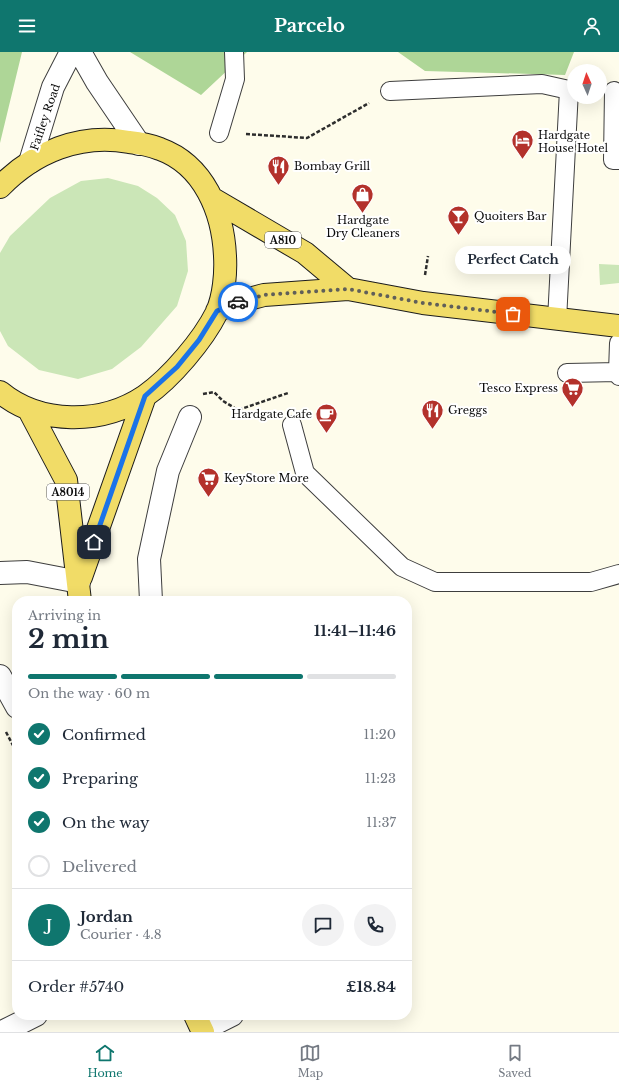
<!DOCTYPE html>
<html lang="en">
<head>
<meta charset="utf-8">
<style>
	:root { --surface:#fff; --page:#f2f2f3; --text:#1f2937; --muted:#747a83; --line:#e0e1e3; --accent:#0f766e }
	body { margin:0; font-family:"Libre Baskerville",serif; background:var(--page); color:var(--text); height:100vh; display:flex; flex-direction:column; font-size:15px; white-space:nowrap }
	* { box-sizing:border-box; margin:0 }
	p { font-size:13px; color:var(--muted) }
	.icon { flex:none; width:22px; height:22px; fill:none; stroke:currentColor; stroke-width:2; stroke-linecap:round; stroke-linejoin:round }
	.map { position:relative; flex:1; overflow:hidden }
	.side { position:absolute; left:12px; top:544px; width:400px; height:424px; display:flex; flex-direction:column; background:var(--surface); border-radius:16px; box-shadow:0 4px 16px #0002 }
	.side>* { flex:none }
	.needle { width:26px; rotate:357deg }
	.tools { position:absolute; left:567px; top:12px; display:grid; gap:8px }
	.tools a { display:grid; place-items:center; width:40px; height:40px; border-radius:50%; background:var(--surface); box-shadow:0 4px 16px #0002; font-size:20px }
	.pin { position:absolute; display:grid; place-items:center; width:34px; height:34px; color:#fff; margin:-17px; border-radius:8px; box-shadow:0 2px 6px #0006 }
	.courier { position:absolute; display:grid; place-items:center; width:40px; height:40px; margin:-20px; border:3px solid #1a73e8; border-radius:50%; background:#fff; color:#222; box-shadow:0 1px 5px #0007 }
	.bubble { position:absolute; height:28px; border-radius:14px; background:var(--surface); box-shadow:0 4px 16px #0002; font-size:13px; font-weight:700; line-height:28px; text-align:center }
	.summary em { font-style:normal; font-weight:700 }
	.summary div { display:flex; flex-direction:column-reverse }
	.summary { display:flex; align-items:center; justify-content:space-between; height:68px; padding:0 16px }
	h1 { font-size:26px; font-weight:700; line-height:30px }
	.bar { display:grid; grid-template-columns:repeat(4,1fr); gap:6px 4px; align-content:center; height:48px; padding:0 16px }
	.bar i { height:5px; border-radius:3px; background:var(--line) }
	.bar .selected { background:var(--accent) }
	.bar p { grid-column:span 4 }
	.line { display:flex; align-items:center; gap:10px; padding:0 16px; border-top:1px solid var(--line) }
	.line div { flex:1 }
	.round { display:grid; place-items:center; flex:none; width:42px; height:42px; border-radius:21px; background:var(--page) }
	ol { padding:0 16px; list-style:none }
	li { display:flex; align-items:center; gap:12px; height:44px }
	li p { margin-inline-start:auto }
	li .icon { padding:4px; border-radius:50%; background:var(--accent); color:#fff; stroke-width:4 }
	li:last-child { color:var(--muted) }
	li i { width:22px; height:22px; border:2px solid var(--line); border-radius:50% }
	header { display:flex; justify-content:space-between; align-items:center; height:52px; padding:0 16px; background:var(--accent); color:#fff; font-size:18px; font-weight:700 }
	.tab-bar { display:flex; justify-content:space-around; align-items:center; height:56px; border-top:1px solid var(--line); background:var(--surface); font-size:11px; color:var(--muted) }
	.tab-bar a { display:grid; justify-items:center; gap:2px }
	.tab-bar .selected { color:var(--accent) }
	.map>svg:first-child { display:block }
</style>
</head>
<body>
<header><svg class="icon" aria-label="menu" viewBox="0 0 24 24"><path d="M4 6h16M4 12h16M4 18h16"/></svg>Parcelo<svg class="icon" aria-label="person" viewBox="0 0 24 24"><circle cx="12" cy="8" r="4"/><path d="M4 21q1-7 8-7t8 7"/></svg></header>
<div class="map">
<svg width="619" height="980" viewBox="0 0 619 980">
	<rect width="100%" height="100%" fill="#fefceb"/>
	<path fill="#cbe6b7" d="M108 126 138 134 157 146 175 163 186 189 188 219 177 254 141 295 112 317 78 327 39 318 8 294 0 279V201L10 184 50 146 81 129Z
		M599 212 619 213V231L600 233Z"/>
	<path fill="#aed697" d="M0 0H22L0 91Z
		M130 0H247L201 43Z
		M398 0H574L565 23 425 19Z"/>
	<g fill="none" stroke-linecap="round" stroke-linejoin="round">
		<defs>
			<path id="service" d="M390 39 542 32 569 38
				M614 39 613 108H619
				M219 81 235 27 234 0
				M557 268 569 38 574 39
				M618 320 619 291
				M567 321 618 320 619 324
				M292 373 305 421 402 515 435 530H591L619 522"/>
			<path id="minor" d="M0 521 27 520 79 530
				M151 549 149 507 168 419 190 365
				M0 624 17 655
				M202 978 232 963
				M2 980 36 963"/>
			<path id="tertiary" d="M80 0 97 30 139 92
				M30 110 53 35 71 0"/>
			<path id="primary" d="M0 135C34 100 80 81 129 90 139 91 150 93 160 97 204 113 223 160 225 204 226 221 224 244 217 260 203 288 171 326 145 344 102 373 40 373 0 340
				M213 147 305 201 348 237
				M217 259 234 251 264 243 348 237 423 251 619 274
				M29 358 66 428 80 549
				M81 525 145 344
				M195 963 203 980"/>
		</defs>
		<use href="#service" stroke="#3e3e3e" stroke-width="20"/>
		<use href="#minor" stroke="#3e3e3e" stroke-width="24"/>
		<use href="#tertiary" stroke="#3e3e3e" stroke-width="24"/>
		<use href="#primary" stroke="#1c1c1c" stroke-width="24"/>
		<path stroke="#2d2d2d" stroke-width="2.5" stroke-dasharray="4 2" stroke-linecap="butt" d="M246 82 307 86 369 51
			M425 223 428 204
			M203 342 214 340 223 349 238 358 288 341
			M6 680 17 701"/>
		<use href="#service" stroke="#fff" stroke-width="18"/>
		<use href="#minor" stroke="#fff" stroke-width="22"/>
		<use href="#tertiary" stroke="#fff" stroke-width="22"/>
		<use href="#primary" stroke="#f1dc67" stroke-width="22"/>
	</g>
	<g fill="none" stroke-linecap="round" stroke-linejoin="round">
		<path stroke="#605f59" stroke-width="4" stroke-dasharray="0 7.2" d="M238 250 264 243 348 237 423 251 513 262"/>
		<path stroke="#1a73e8" stroke-width="5" d="M94 490 145 344 177 315 199 288 217 259 238 250"/>
	</g>
	<defs>
		<symbol id="hotel-pin" viewBox="-11 -11 22 30"><path d="M0 17L-7.5 6A9.5 9.5 0 1 1 7.5 6Z" fill="#b3312b" stroke="#fff"/><path d="M-6-4.5h1.5V1H6V5H4.5V3h-9V5H-6ZM-4 0a1.8 1.8 0 1 1 3.6 0ZM.5 0V-2.5h3Q6-2.5 6 0Z" fill="#fff"/></symbol>
		<symbol id="restaurant-pin" viewBox="-11 -11 22 30"><path d="M0 17L-7.5 6A9.5 9.5 0 1 1 7.5 6Z" fill="#b3312b" stroke="#fff"/><path d="M-5-6h1v4h1v-4h1v4h1v-4h1v5L-1.5 .5V6h-2V.5L-5-1ZM5-6V6H3V1.5H1.5Q1.5-4 5-6Z" fill="#fff"/></symbol>
		<symbol id="shop-pin" viewBox="-11 -11 22 30"><path d="M0 17L-7.5 6A9.5 9.5 0 1 1 7.5 6Z" fill="#b3312b" stroke="#fff"/><path d="M-5-2.5h2.3a2.7 3.5 0 0 1 5.4 0H5L5.5 6h-11ZM-1.5-2.5h3a1.5 2.3 0 0 0-3 0Z" fill="#fff"/></symbol>
		<symbol id="bar-pin" viewBox="-11 -11 22 30"><path d="M0 17L-7.5 6A9.5 9.5 0 1 1 7.5 6Z" fill="#b3312b" stroke="#fff"/><path d="M-6-5H6L.8 .8V4.5H3.5V6h-7V4.5H-.8V.8Z" fill="#fff"/></symbol>
		<symbol id="supermarket-pin" viewBox="-11 -11 22 30"><path d="M0 17L-7.5 6A9.5 9.5 0 1 1 7.5 6Z" fill="#b3312b" stroke="#fff"/><path d="M-6-5.5h2.5l.6 2H6L4.5 2H-2.5L-4.4-4H-6ZM-1.5 3.2a1.3 1.3 0 1 0 .1 0ZM3 3.2a1.3 1.3 0 1 0 .1 0Z" fill="#fff"/></symbol>
		<symbol id="cafe-pin" viewBox="-11 -11 22 30"><path d="M0 17L-7.5 6A9.5 9.5 0 1 1 7.5 6Z" fill="#b3312b" stroke="#fff"/><path d="M-5.5-4.5H6V0H3Q3 3.5 0 3.5H-2.5Q-5.5 3.5-5.5 0ZM3-3.2v2h1.7v-2ZM-6 4.5H4V6H-6Z" fill="#fff"/></symbol>
	</defs>
	<g fill-rule="evenodd">
		<use href="#hotel-pin" x="510" y="76" width="25" height="34"/>
		<use href="#restaurant-pin" x="266" y="102" width="25" height="34"/>
		<use href="#shop-pin" x="350" y="130" width="25" height="34"/>
		<use href="#bar-pin" x="446" y="152" width="25" height="34"/>
		<use href="#supermarket-pin" x="560" y="324" width="25" height="34"/>
		<use href="#restaurant-pin" x="420" y="346" width="25" height="34"/>
		<use href="#cafe-pin" x="314" y="350" width="25" height="34"/>
		<use href="#supermarket-pin" x="196" y="414" width="25" height="34"/>
	</g>
	<g text-anchor="middle" dominant-baseline="central" stroke-width="4" stroke-linejoin="round" paint-order="stroke">
		<g fill="#fff" stroke="#545454" stroke-width="1">
			<rect x="265" y="180" width="36" height="16" rx="3"/>
			<rect x="47" y="432" width="42" height="16" rx="3"/>
		</g>
		<g font-size="10" font-weight="bold" fill="#0b0b0b">
			<text x="283" y="188">A810</text>
			<text x="68" y="440">A8014</text>
		</g>
		<g font-size="11" fill="#0b0b0b" stroke="#fff">
			<text transform="translate(45 65) rotate(-71)">Faifley Road</text>
		</g>
		<g font-size="11" fill="#0b0b0b" stroke="#fff" text-anchor="start">
			<text x="538" y="83">Hardgate<tspan x="538" dy="13">House Hotel</tspan></text>
			<text x="294" y="114">Bombay Grill</text>
			<text x="474" y="164">Quoiters Bar</text>
			<text x="363" y="168" text-anchor="middle">Hardgate<tspan x="363" dy="13">Dry Cleaners</tspan></text>
			<text x="558" y="336" text-anchor="end">Tesco Express</text>
			<text x="448" y="358">Greggs</text>
			<text x="312" y="362" text-anchor="end">Hardgate Cafe</text>
			<text x="224" y="426">KeyStore More</text>
		</g>
	</g>
</svg>
<div class="tools">
<a><svg class="needle" viewBox="-14 -14 28 28"><path d="M0-13l5 13h-10z" fill="#e53935"/><path d="M0 13l5-13h-10z" fill="#747a83"/></svg></a>
</div>
<div class="pin" style="left:513px;top:262px;background:#ea580c"><svg class="icon" aria-label="bag" viewBox="0 0 24 24"><path d="M5 8h14l-1 12H6zM9 8a3 3 0 0 1 6 0"/></svg></div>
<div class="pin" style="left:94px;top:490px;background:#1f2937"><svg class="icon" aria-label="home" viewBox="0 0 24 24"><path d="M3 11l9-7 9 7M6 9v11h12V9"/></svg></div>
<div class="courier" style="left:238px;top:250px"><svg class="icon" aria-label="car" viewBox="0 0 24 24"><path d="M5 17H2v-5l4-1 3-4h7l3 4 3 1v5h-3M9 17h6M6 11h13"/><circle cx="7" cy="17" r="2"/><circle cx="17" cy="17" r="2"/></svg></div>
<div class="bubble" style="left:455px;top:194px;width:116px">Perfect Catch</div>
<section class="side">
<div class="summary"><div><h1>2 min</h1><p>Arriving in</p></div><em>11:41–11:46</em></div>
<div class="bar"><i class="selected"></i><i class="selected"></i><i class="selected"></i><i></i><p>On the way · 60 m</p></div>
<ol>
<li><svg class="icon" aria-label="check" viewBox="0 0 24 24"><path d="M5 12l5 5 9-10"/></svg>Confirmed<p>11:20</p></li>
<li><svg class="icon" aria-label="check" viewBox="0 0 24 24"><path d="M5 12l5 5 9-10"/></svg>Preparing<p>11:23</p></li>
<li><svg class="icon" aria-label="check" viewBox="0 0 24 24"><path d="M5 12l5 5 9-10"/></svg>On the way<p>11:37</p></li>
<li><i></i>Delivered</li>
</ol>
<div class="line" style="height:72px"><b class="round" style="background:var(--accent);color:#fff">J</b><div><b>Jordan</b><p>Courier · 4.8</p></div><a class="round"><svg class="icon" aria-label="chat" viewBox="0 0 24 24"><path d="M4 5h16v11H9l-5 4z"/></svg></a><a class="round"><svg class="icon" aria-label="phone" viewBox="0 0 24 24"><path d="M5 4h4l2 5-3 2q2 4 5 5l2-3 5 2v4C11 20 4 13 5 4z"/></svg></a></div>
<div class="line" style="height:52px"><div>Order #5740</div><b>£18.84</b></div>
</section>
</div>
<nav class="tab-bar">
<a class="selected"><svg class="icon" aria-label="home" viewBox="0 0 24 24"><path d="M3 11l9-7 9 7M6 9v11h12V9"/></svg>Home</a>
<a><svg class="icon" aria-label="map" viewBox="0 0 24 24"><path d="M3 6l6-2 6 2 6-2v14l-6 2-6-2-6 2zM9 4v14M15 6v14"/></svg>Map</a>
<a><svg class="icon" aria-label="saved" viewBox="0 0 24 24"><path d="M7 4h10v16l-5-4-5 4z"/></svg>Saved</a>
</nav>
</body>
</html>
